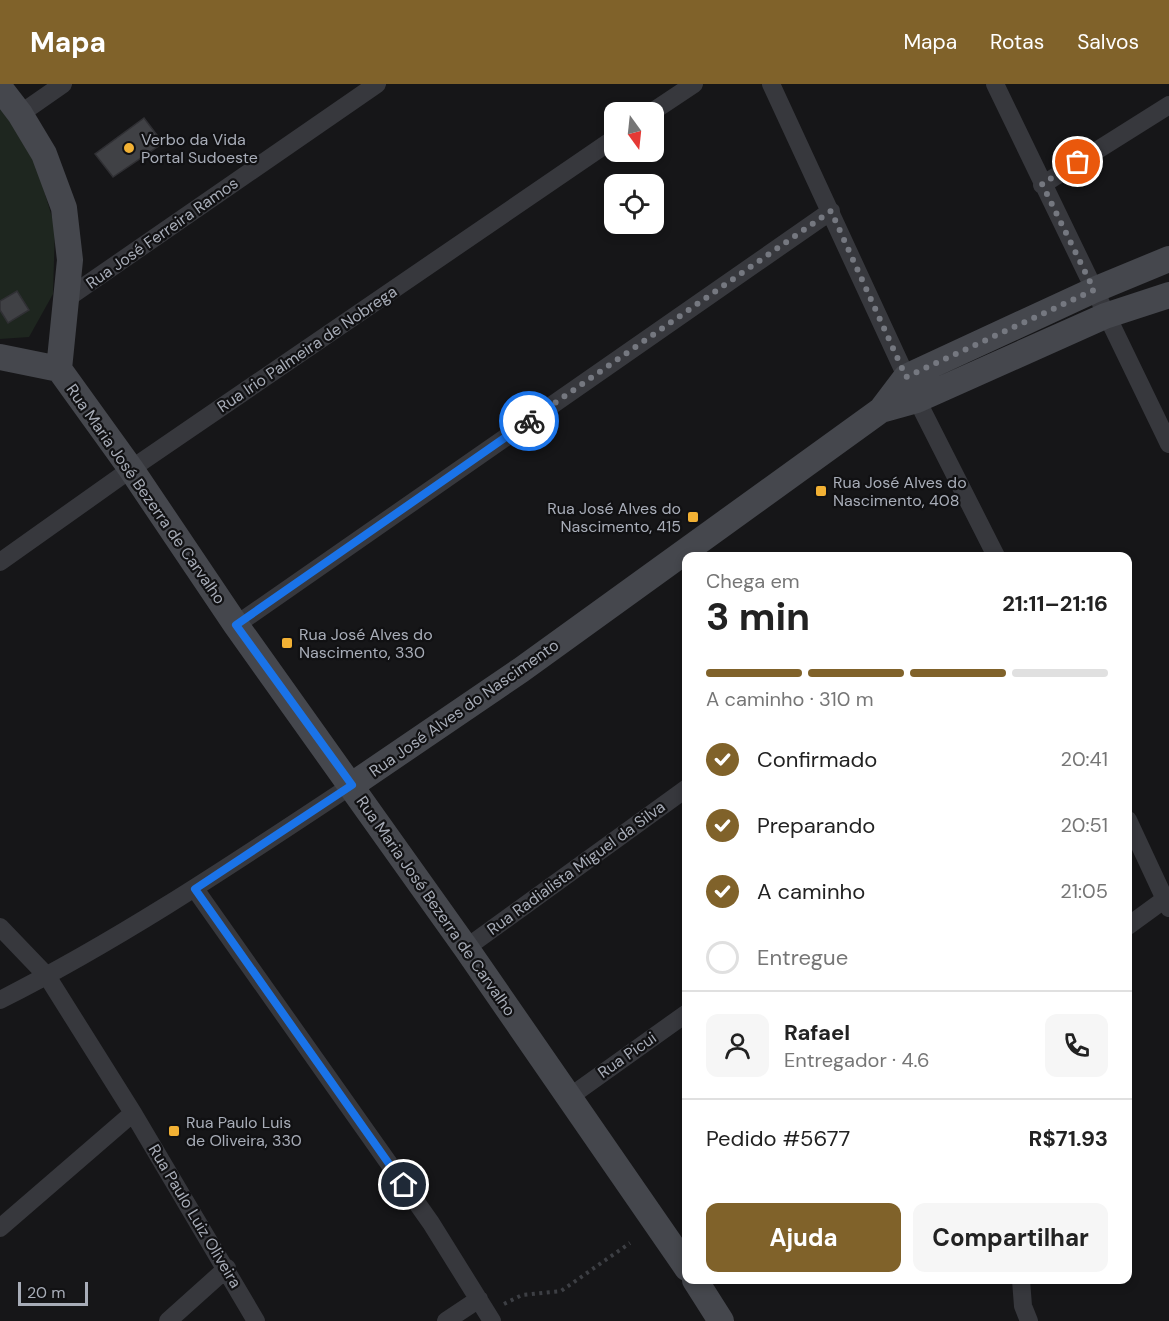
<!DOCTYPE html>
<html lang="pt">
<head>
<meta charset="utf-8">
<style>
	:root { --surface:#fff; --page:#f6f6f6; --text:#222; --muted:#767676; --line:#e0e0e0; --accent:#80622a }
	body { margin:0; font-family:"DM Sans",sans-serif; background:var(--page); color:var(--text); height:100vh; display:flex; flex-direction:column; font-size:22px; white-space:nowrap }
	* { box-sizing:border-box; margin:0 }
	p { font-size:20px; color:var(--muted) }
	.icon { flex:none; width:33px; height:33px; fill:none; stroke:currentColor; stroke-width:2; stroke-linecap:round; stroke-linejoin:round }
	.map { position:relative; flex:1; overflow:hidden }
	.sheet { position:absolute; left:682px; top:468px; width:450px; height:732px; display:flex; flex-direction:column; background:var(--surface); border-radius:12px; box-shadow:0 3px 9px #0003 }
	.sheet>* { flex:none }
	.needle { width:39px; rotate:165deg }
	.tools { position:absolute; left:604px; top:18px; display:grid; gap:12px }
	.tools a { display:grid; place-items:center; width:60px; height:60px; border-radius:12px; background:var(--surface); box-shadow:0 3px 9px #0003; font-size:30px }
	.scale { position:absolute; left:18px; bottom:15px; width:70px; box-sizing:border-box; padding-left:6px; border:3px solid #a8adb8; border-top:0; font-size:16px; line-height:21px; white-space:nowrap; color:#a8adb8; -webkit-text-stroke:4px #111113; paint-order:stroke }
	.pin { position:absolute; display:grid; place-items:center; width:51px; height:51px; color:#fff; margin:-26px; border:3px solid #fff; border-radius:50%; box-shadow:0 2px 6px #0007 }
	.courier { position:absolute; display:grid; place-items:center; width:60px; height:60px; margin:-30px; border:4px solid #1a73e8; border-radius:50%; background:#fff; color:#222; box-shadow:0 2px 8px #0007 }
	.overview em { font-style:normal; font-weight:700 }
	.overview div { display:flex; flex-direction:column-reverse }
	.overview { display:flex; align-items:center; justify-content:space-between; height:102px; padding:0 24px }
	h1 { font-size:39px; font-weight:700; line-height:45px }
	.bar { display:grid; grid-template-columns:repeat(4,1fr); gap:9px 6px; align-content:center; height:72px; padding:0 24px }
	.bar i { height:8px; border-radius:4px; background:var(--line) }
	.bar .selected { background:var(--accent) }
	.bar p { grid-column:span 4 }
	.line { display:flex; align-items:center; gap:15px; padding:0 24px; border-top:2px solid var(--line) }
	.line div { flex:1 }
	.round { display:grid; place-items:center; flex:none; width:63px; height:63px; border-radius:12px; background:var(--page) }
	ol { padding:0 24px; list-style:none }
	li { display:flex; align-items:center; gap:18px; height:66px }
	li p { margin-inline-start:auto }
	li .icon { padding:6px; border-radius:50%; background:var(--accent); color:#fff; stroke-width:4 }
	li:last-child { color:var(--muted) }
	li i { width:33px; height:33px; border:3px solid var(--line); border-radius:50% }
	.primary-button { display:flex; gap:12px; margin-top:auto; padding:12px 24px }
	.primary-button a { flex:1; height:69px; border-radius:12px; background:var(--accent); color:#fff; font-size:24px; font-weight:700; line-height:69px; text-align:center }
	.primary-button a+a { background:var(--page); color:var(--text) }
	header { display:flex; align-items:center; gap:36px; box-sizing:border-box; height:84px; padding:0 30px; background:var(--accent); color:#fff }
	header strong { font-size:28px }
	nav { display:flex; gap:33px; margin-inline-start:auto; font-size:21px }
	.map>svg:first-child { display:block }
</style>
</head>
<body>
<header>
<strong>Mapa</strong>
<nav><a>Mapa</a><a>Rotas</a><a>Salvos</a></nav>
</header>
<div class="map">
<svg width="1169" height="1237" viewBox="0 0 1169 1237">
	<rect width="100%" height="100%" fill="#161618"/>
	<path fill="#1e261f" d="M0 23 11 34 36 80 55 143 53 210 29 253 0 255Z"/>
	<path fill="#404145" stroke="#303034" stroke-width="1.5" d="M144 34 163 59 113 93 95 70Z
		M17 207 29 226 8 239 0 226V217Z"/>
	<g fill="none" stroke-linecap="round" stroke-linejoin="round">
		<path stroke="#3d3f44" stroke-width="4" stroke-dasharray="3 4.5" stroke-linecap="butt" d="M504 1220 522 1211 561 1207 630 1159"/>
		<path stroke="#37383d" stroke-width="18" d="M771 0 917 316 996 472
			M995 0 1169 360
			M652 28 694 0
			M20 30 63 0
			M1042 101 1169 21
			M66 215 377 0
			M0 478 131 385 615 54
			M236 541 831 127
			M1128 736 1169 824
			M195 805 431 1139 492 1237
			M1128 842 1165 815
			M0 843 47 892 133 1029 256 1237
			M466 864 687 704
			M0 916C123 854 237 777 352 701
			M568 1014 687 929
			M0 1144 133 1029
			M1021 1196 1023 1222 1029 1237
			M168 1237 227 1184
			M446 1237 479 1215"/>
		<path stroke="#45474d" stroke-width="26" d="M0 4 20 30 44 70 64 124 70 176 59 285 131 385 236 541 466 864 687 1184
			M0 273 59 285
			M881 326 917 316 1105 232 1169 211
			M352 701 521 586 881 326 906 293 1094 206 1169 175
			M695 1196 721 1237"/>
	</g>
	<g fill="none" stroke-linecap="round" stroke-linejoin="round">
		<path stroke="#757880" stroke-width="6" stroke-dasharray="0 10.8" d="M529 337 831 127 906 293 1094 206 1042 100 1078 78"/>
		<path stroke="#1a73e8" stroke-width="8" d="M404 1101 195 805 352 701 236 541 529 337"/>
	</g>
	<g fill="#f2b134" stroke="#111113" stroke-width="2">
		<circle cx="129" cy="64" r="6"/>
		<rect x="815" y="401" width="12" height="12" rx="3"/>
		<rect x="687" y="427" width="12" height="12" rx="3"/>
		<rect x="281" y="553" width="12" height="12" rx="3"/>
		<rect x="168" y="1041" width="12" height="12" rx="3"/>
	</g>
	<g text-anchor="middle" dominant-baseline="central" stroke-width="4.5" stroke-linejoin="round" paint-order="stroke">
		<g font-size="16" fill="#a8adb8" stroke="#111113" text-anchor="start">
			<text x="141" y="55">Verbo da Vida<tspan x="141" dy="18">Portal Sudoeste</tspan></text>
			<text x="833" y="398">Rua José Alves do<tspan x="833" dy="18">Nascimento, 408</tspan></text>
			<text x="681" y="424" text-anchor="end">Rua José Alves do<tspan x="681" dy="18">Nascimento, 415</tspan></text>
			<text x="299" y="550">Rua José Alves do<tspan x="299" dy="18">Nascimento, 330</tspan></text>
			<text x="186" y="1038">Rua Paulo Luis<tspan x="186" dy="18">de Oliveira, 330</tspan></text>
		</g>
		<g font-size="16" fill="#a8adb8" stroke="#111113">
			<text transform="translate(162 149) rotate(-35)">Rua José Ferreira Ramos</text>
			<text transform="translate(307 265) rotate(-34)">Rua Irio Palmeira de Nobrega</text>
			<text transform="translate(146 410) rotate(55)">Rua Maria José Bezerra de Carvalho</text>
			<text transform="translate(464 624) rotate(-35)">Rua José Alves do Nascimento</text>
			<text transform="translate(576 784) rotate(-36)">Rua Radialista Miguel da Silva</text>
			<text transform="translate(436 822) rotate(55)">Rua Maria José Bezerra de Carvalho</text>
			<text transform="translate(627 971) rotate(-35)">Rua Picui</text>
			<text transform="translate(195 1132) rotate(59)">Rua Paulo Luiz Oliveira</text>
		</g>
	</g>
</svg>
<div class="tools">
<a><svg class="needle" viewBox="-14 -14 28 28"><path d="M0-13l5 13h-10z" fill="#e53935"/><path d="M0 13l5-13h-10z" fill="#767676"/></svg></a>
<a><svg class="icon" aria-label="locate" viewBox="0 0 24 24"><circle cx="12" cy="12" r="6"/><path d="M12 2v4M12 18v4M2 12h4M18 12h4"/></svg></a>
</div>
<div class="scale">20 m</div>
<div class="pin" style="left:1078px;top:78px;background:#ea580c"><svg class="icon" aria-label="bag" viewBox="0 0 24 24"><path d="M5 8h14l-1 12H6zM9 8a3 3 0 0 1 6 0"/></svg></div>
<div class="pin" style="left:404px;top:1101px;background:#1f2937"><svg class="icon" aria-label="home" viewBox="0 0 24 24"><path d="M3 11l9-7 9 7M6 9v11h12V9"/></svg></div>
<div class="courier" style="left:529px;top:337px"><svg class="icon" aria-label="bike" viewBox="0 0 24 24"><circle cx="6" cy="16" r="4"/><circle cx="18" cy="16" r="4"/><path d="M6 16l4-8h5l3 8M10 8l3 8H6M13 5h3"/></svg></div>
<section class="sheet">
<div class="overview"><div><h1>3 min</h1><p>Chega em</p></div><em>21:11–21:16</em></div>
<div class="bar"><i class="selected"></i><i class="selected"></i><i class="selected"></i><i></i><p>A caminho · 310 m</p></div>
<ol>
<li><svg class="icon" aria-label="check" viewBox="0 0 24 24"><path d="M5 12l5 5 9-10"/></svg>Confirmado<p>20:41</p></li>
<li><svg class="icon" aria-label="check" viewBox="0 0 24 24"><path d="M5 12l5 5 9-10"/></svg>Preparando<p>20:51</p></li>
<li><svg class="icon" aria-label="check" viewBox="0 0 24 24"><path d="M5 12l5 5 9-10"/></svg>A caminho<p>21:05</p></li>
<li><i></i>Entregue</li>
</ol>
<div class="line" style="height:108px"><a class="round"><svg class="icon" aria-label="person" viewBox="0 0 24 24"><circle cx="12" cy="8" r="4"/><path d="M4 21q1-7 8-7t8 7"/></svg></a><div><b>Rafael</b><p>Entregador · 4.6</p></div><a class="round"><svg class="icon" aria-label="phone" viewBox="0 0 24 24"><path d="M5 4h4l2 5-3 2q2 4 5 5l2-3 5 2v4C11 20 4 13 5 4z"/></svg></a></div>
<div class="line" style="height:78px"><div>Pedido #5677</div><b>R$71.93</b></div>
<div class="primary-button"><a>Ajuda</a><a>Compartilhar</a></div>
</section>
</div>
</body>
</html>
